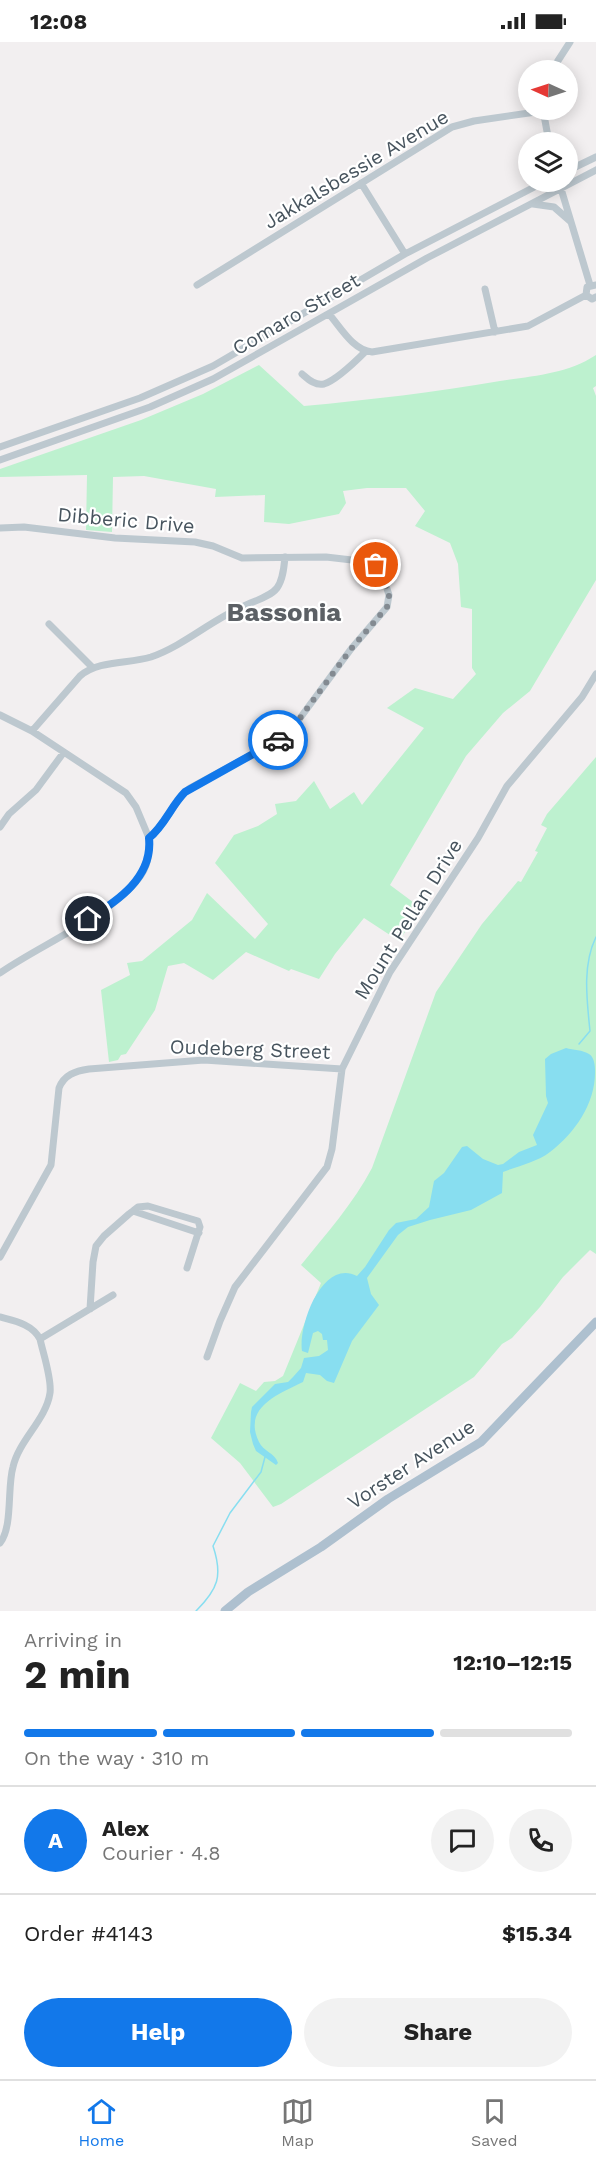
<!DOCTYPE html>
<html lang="en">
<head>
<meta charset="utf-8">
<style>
	:root { --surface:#fff; --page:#f2f2f2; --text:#222; --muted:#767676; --line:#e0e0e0; --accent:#1278ea }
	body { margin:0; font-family:"Work Sans",sans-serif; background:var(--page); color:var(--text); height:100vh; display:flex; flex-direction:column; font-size:22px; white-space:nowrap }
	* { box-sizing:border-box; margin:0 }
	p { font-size:20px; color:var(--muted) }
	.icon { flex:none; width:33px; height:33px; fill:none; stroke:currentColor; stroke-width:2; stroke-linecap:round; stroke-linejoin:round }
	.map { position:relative; height:1569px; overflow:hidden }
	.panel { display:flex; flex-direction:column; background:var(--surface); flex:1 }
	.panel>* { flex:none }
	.needle { width:39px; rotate:273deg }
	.fabs { position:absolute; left:518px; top:18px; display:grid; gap:12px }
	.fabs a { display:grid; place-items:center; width:60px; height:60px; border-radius:50%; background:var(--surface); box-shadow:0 3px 15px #0003; font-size:30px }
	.pin { position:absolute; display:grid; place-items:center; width:51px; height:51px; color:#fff; margin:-26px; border:3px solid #fff; border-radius:50%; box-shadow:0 2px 6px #0007 }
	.courier { position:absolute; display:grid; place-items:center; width:60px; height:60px; margin:-30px; border:4px solid #1278ea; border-radius:50%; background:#fff; color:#222; box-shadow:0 2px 8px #0007 }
	.head em { font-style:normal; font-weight:700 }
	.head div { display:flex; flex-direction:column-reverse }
	.head { display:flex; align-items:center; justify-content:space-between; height:102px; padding:0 24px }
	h1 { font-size:39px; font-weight:700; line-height:45px }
	.bar { display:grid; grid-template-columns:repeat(4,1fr); gap:9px 6px; align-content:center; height:72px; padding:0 24px }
	.bar i { height:8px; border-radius:4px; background:var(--line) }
	.bar .current { background:var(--accent) }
	.bar p { grid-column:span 4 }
	.line { display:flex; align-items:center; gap:15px; padding:0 24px; border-top:2px solid var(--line) }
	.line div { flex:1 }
	.round { display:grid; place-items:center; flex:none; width:63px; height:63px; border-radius:32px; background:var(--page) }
	.primary-button { display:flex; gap:12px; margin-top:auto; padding:12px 24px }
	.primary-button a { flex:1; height:69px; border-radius:36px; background:var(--accent); color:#fff; font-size:24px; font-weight:700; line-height:69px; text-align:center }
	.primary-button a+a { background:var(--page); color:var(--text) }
	.status { display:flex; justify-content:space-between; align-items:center; height:42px; padding:0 30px; background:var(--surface); direction:ltr }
	.status svg { height:16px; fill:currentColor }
	.tab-bar { display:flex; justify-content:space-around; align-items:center; height:84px; border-top:2px solid var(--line); background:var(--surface); font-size:16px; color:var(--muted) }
	.tab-bar a { display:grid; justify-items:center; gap:3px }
	.tab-bar .current { color:var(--accent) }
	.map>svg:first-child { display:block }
</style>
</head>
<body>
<div class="status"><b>12:08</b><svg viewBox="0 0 49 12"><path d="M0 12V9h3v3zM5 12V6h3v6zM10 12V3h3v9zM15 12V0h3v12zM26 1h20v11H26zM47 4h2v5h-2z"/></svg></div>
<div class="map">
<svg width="596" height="1569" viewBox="0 0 596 1569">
	<rect width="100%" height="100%" fill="#f2eff0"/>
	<!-- green -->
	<path fill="#bdf1cf" d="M 596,313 L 596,344 L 593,346 L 596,354 L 596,538 L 530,649 L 503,671 L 466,714 L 390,843 L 421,866 L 399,899 L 364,876 L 335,912 L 319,937 L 291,927 L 289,929 L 246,910 L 213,938 L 184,921 L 168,924 L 155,968 L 126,1012 L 121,1013 L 118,1018 L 109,1020 L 101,948 L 130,933 L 127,921 L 142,919 L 192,878 L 207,851 L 255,897 L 268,882 L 215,821 L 234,793 L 258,784 L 277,772 L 275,762 L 296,759 L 314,739 L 330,767 L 354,750 L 362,763 L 424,686 L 387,666 L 415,646 L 453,657 L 476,632 L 472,626 L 472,567 L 461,565 L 458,522 L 450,501 L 415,484 L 425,469 L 406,446 L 367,446 L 343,449 L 346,461 L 339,472 L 289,482 L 264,480 L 265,453 L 215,455 L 216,447 L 144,434 L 113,435 L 112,490 L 86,488 L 87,433 L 0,435 L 0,427 L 141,378 L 203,352 L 259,323 L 304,364 C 370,358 435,350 500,339 C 533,334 567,332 596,313 Z
		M 596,715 L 596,1212 L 590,1208 L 563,1235 L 540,1265 L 512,1296 L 502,1302 L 474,1335 L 281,1462 L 273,1465 L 240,1421 L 211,1396 L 240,1341 L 256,1349 L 264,1340 L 275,1339 L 283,1334 L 321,1241 L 301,1223 C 326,1192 353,1162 372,1126 L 436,950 L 482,882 L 518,839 L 521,840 L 538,810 L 535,809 L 547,786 L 541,783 L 547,772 Z"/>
	<!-- water -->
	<path fill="#88def0" d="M 566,1006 C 573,1008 583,1008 589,1012 C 594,1015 595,1023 595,1028 C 596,1061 575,1091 550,1110 C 537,1120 518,1124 503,1130 L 502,1151 L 471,1168 L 430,1178 L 408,1185 L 398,1193 L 367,1236 L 371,1252 L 379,1263 L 352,1299 L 334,1341 L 327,1339 L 320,1333 L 306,1331 L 303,1340 C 279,1352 242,1365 259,1400 C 263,1409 275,1411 278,1421 L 276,1423 L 256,1409 L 253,1402 L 250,1390 L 251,1370 L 252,1365 L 275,1342 L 288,1340 L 293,1335 L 301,1326 L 304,1316 L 319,1314 L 328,1308 L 327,1298 L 323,1298 L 322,1292 L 318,1289 L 313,1291 L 308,1311 L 302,1309 C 298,1284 322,1216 357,1234 L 365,1225 L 389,1188 L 396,1181 L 416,1177 L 429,1165 L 434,1139 L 444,1131 L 462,1105 L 467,1104 L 483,1117 L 498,1123 L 503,1122 L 519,1110 L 537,1103 L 533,1093 L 548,1061 L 546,1054 L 545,1017 L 551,1012 Z"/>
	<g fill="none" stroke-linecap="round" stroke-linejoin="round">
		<!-- stream -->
		<path stroke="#88def0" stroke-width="1.5" d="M 579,1002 L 590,989 C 587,959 582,923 596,895
			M 196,1569 C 218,1547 223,1534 213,1504 L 230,1471 L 261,1430 L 265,1415"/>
		<!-- minor -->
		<path stroke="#bdc8cf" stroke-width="7" d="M 552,28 L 570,0
			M 543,68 L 549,100
			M 567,129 L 596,115
			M 559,140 L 590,243
			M 361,141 L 405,212
			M 533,162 L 554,165 L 570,179
			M 197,243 L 452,85 L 474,79 L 543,69
			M 485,247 L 495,290
			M 586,253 L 587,245 L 596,243
			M 586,253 L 592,257 L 596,255
			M 329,272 C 341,286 353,308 372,310 L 528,284 L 586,253
			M 302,332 C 308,337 315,344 324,342 C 337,338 356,319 366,309
			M 0,405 L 140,356 L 213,324 L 405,212 L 544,140
			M 0,418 L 150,365 L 213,337 L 427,216 L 596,128
			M 0,486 L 24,485 L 115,496 L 195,500 L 213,504 L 242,516 L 326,515 L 369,520 L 381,528 L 389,553 L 387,565 L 351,607 L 292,687 L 279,698 L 190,746 C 172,760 167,782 149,796 C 150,807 149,818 144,828 C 122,869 39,903 0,931
			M 49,582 L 93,626
			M 0,673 L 32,689 L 126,751 L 136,765 L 149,796
			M 32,689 L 80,634 C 99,618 128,622 151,615 C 185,603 211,578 244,564 C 254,559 270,555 277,546 C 283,538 284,525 285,515
			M 0,785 L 9,772 L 36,748 L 64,710
			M 133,1169 L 199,1191
			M 0,1215 L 51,1123 L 59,1046 C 64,1033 75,1029 89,1027 L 204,1018 L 342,1027
			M 90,1267 L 93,1220 L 96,1204 L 104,1194 L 129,1172 L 138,1165 L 148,1164 L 198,1179 L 200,1185 L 187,1226
			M 0,1275 C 15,1279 32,1282 40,1297 C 43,1311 52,1337 50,1351 C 46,1378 19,1398 13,1425 C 7,1445 13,1485 0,1501
			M 40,1297 L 113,1253
			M 207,1315 L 220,1279 L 235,1245 L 327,1125 L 332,1107 L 342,1027 L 390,930 L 478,796 L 507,744 L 582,655 L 596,632"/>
		<!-- major -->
		<path stroke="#aec0cf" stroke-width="9" d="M 225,1569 L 248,1550 L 321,1505 L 388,1457 L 481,1400 L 596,1280"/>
	</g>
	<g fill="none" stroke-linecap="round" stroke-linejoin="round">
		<!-- done -->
		<path stroke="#838a91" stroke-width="6" stroke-dasharray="0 10.8" d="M 278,698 L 292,687 L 351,607 L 387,565 L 389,554 L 383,533 L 376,523"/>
		<!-- route -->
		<path stroke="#1278ea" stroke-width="8" d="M 88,877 C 118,859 153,835 149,796 C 165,783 171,764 185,750 L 278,698"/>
	</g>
	<g text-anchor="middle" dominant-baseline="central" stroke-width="4.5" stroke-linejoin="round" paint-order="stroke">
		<!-- street labels -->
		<g font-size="20" fill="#47545e" stroke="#fff">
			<text transform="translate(356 127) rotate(-31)">Jakkalsbessie Avenue</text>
			<text transform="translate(296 272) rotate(-30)">Comaro Street</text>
			<text transform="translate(126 478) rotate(5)">Dibberic Drive</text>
			<text transform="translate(408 877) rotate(-58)">Mount Pellan Drive</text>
			<text transform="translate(250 1007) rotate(2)">Oudeberg Street</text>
			<text transform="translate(411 1422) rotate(-33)">Vorster Avenue</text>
		</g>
		<!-- district labels -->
		<g font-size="26" font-weight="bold" fill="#5c6065" stroke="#fff">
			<text x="284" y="570">Bassonia</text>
		</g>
	</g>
</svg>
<div class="fabs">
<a><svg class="needle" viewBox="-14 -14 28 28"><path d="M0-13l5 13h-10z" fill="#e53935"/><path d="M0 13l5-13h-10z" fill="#767676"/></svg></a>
<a><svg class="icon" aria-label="layers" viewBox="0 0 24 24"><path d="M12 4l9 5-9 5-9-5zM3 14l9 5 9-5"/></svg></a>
</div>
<div class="pin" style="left:376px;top:523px;background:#ea580c"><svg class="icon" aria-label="bag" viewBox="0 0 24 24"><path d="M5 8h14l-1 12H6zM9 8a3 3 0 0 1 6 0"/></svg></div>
<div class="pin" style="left:88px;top:877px;background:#1f2937"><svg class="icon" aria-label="home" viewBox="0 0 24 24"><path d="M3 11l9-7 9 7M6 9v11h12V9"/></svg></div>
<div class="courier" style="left:278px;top:698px"><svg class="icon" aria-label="car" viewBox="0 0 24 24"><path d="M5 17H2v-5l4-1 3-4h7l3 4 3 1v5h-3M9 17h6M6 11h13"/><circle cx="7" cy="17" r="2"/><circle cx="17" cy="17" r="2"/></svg></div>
</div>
<section class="panel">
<div class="head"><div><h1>2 min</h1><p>Arriving in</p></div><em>12:10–12:15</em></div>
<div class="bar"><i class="current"></i><i class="current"></i><i class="current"></i><i></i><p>On the way · 310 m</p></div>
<div class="line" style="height:108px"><b class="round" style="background:var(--accent);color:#fff">A</b><div><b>Alex</b><p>Courier · 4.8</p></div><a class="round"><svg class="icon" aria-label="chat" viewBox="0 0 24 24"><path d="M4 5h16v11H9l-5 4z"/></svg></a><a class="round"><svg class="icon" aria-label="phone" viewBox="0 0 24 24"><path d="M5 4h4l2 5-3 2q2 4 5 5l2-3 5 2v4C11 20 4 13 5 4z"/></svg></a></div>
<div class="line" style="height:78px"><div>Order #4143</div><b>$15.34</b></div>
<div class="primary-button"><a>Help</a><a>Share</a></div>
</section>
<nav class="tab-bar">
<a class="current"><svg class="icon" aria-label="home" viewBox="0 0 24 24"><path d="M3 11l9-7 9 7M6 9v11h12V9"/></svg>Home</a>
<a><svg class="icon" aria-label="map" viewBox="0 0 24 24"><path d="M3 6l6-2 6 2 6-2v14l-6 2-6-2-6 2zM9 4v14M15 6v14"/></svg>Map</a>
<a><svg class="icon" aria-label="saved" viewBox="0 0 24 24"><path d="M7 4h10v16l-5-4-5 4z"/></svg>Saved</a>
</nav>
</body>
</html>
